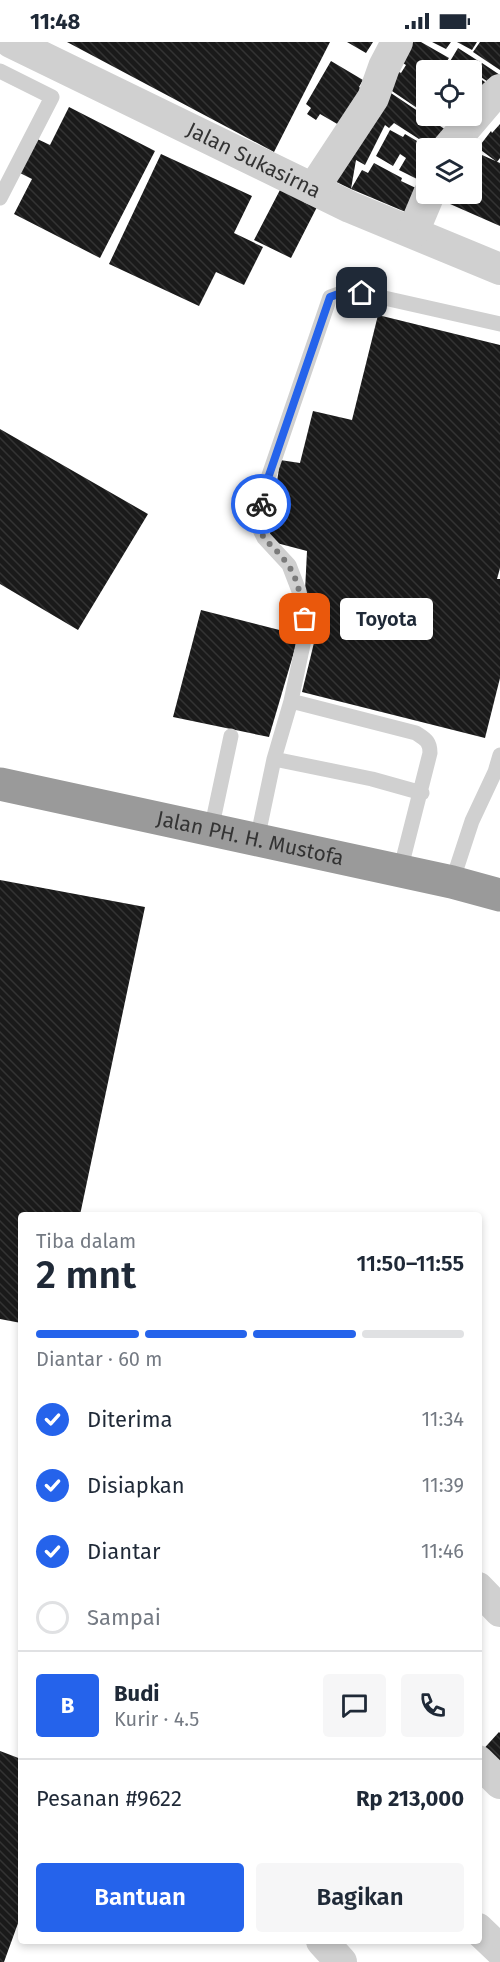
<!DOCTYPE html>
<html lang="id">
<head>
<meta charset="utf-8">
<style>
	:root { --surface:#fff; --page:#f6f6f7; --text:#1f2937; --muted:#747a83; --line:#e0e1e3; --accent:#2563eb }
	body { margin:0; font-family:"Fira Sans",sans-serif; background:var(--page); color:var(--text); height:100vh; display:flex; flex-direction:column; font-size:22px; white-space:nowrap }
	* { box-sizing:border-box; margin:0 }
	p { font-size:20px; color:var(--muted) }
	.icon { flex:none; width:33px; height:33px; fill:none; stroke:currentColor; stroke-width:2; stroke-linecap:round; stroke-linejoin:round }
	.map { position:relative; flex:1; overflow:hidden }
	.drawer { position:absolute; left:18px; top:1170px; width:464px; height:732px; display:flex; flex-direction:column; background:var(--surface); border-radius:6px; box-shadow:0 3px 9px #0003 }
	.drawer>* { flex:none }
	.fabs { position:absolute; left:416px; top:18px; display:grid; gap:12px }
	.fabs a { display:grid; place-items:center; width:66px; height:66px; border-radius:6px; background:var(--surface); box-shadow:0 3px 9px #0003; font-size:30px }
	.pin { position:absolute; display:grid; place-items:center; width:51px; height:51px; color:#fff; margin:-26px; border-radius:12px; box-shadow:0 3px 9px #0006 }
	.courier { position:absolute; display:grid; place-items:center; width:60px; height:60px; margin:-30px; border:4px solid #2563eb; border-radius:50%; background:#fff; color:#222; box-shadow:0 2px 8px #0007 }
	.bubble { position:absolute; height:42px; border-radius:6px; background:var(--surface); box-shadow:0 3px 9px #0003; font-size:20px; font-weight:600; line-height:42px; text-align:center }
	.overview em { font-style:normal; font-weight:600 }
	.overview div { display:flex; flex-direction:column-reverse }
	.overview { display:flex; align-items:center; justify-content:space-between; height:102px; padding:0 18px }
	h1 { font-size:39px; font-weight:600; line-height:45px }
	.bar { display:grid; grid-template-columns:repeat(4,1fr); gap:9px 6px; align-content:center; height:72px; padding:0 18px }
	.bar i { height:8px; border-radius:4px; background:var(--line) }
	.bar .on { background:var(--accent) }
	.bar p { grid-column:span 4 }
	.line { display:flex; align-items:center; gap:15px; padding:0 18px; border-top:2px solid var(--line) }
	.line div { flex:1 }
	.round { display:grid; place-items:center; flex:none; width:63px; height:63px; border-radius:6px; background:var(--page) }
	ol { padding:0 18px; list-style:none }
	li { display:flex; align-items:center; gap:18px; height:66px }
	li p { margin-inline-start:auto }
	li .icon { padding:6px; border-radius:50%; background:var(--accent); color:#fff; stroke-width:4 }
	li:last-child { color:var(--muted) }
	li i { width:33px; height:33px; border:3px solid var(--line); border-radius:50% }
	.action { display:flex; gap:12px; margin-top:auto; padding:12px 18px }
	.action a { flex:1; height:69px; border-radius:6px; background:var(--accent); color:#fff; font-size:24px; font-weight:600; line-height:69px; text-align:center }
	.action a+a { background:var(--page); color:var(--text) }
	.status { display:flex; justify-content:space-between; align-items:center; height:42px; padding:0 30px; background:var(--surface); direction:ltr }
	.status svg { height:16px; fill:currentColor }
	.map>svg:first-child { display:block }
</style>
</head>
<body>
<div class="status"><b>11:48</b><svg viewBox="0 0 49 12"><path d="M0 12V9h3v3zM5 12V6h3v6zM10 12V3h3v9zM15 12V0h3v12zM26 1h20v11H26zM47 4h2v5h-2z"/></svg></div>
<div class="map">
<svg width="500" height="1920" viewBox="0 0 500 1920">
	<defs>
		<pattern id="building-back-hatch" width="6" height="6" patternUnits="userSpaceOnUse" patternTransform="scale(1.5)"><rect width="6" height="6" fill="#1a1a1a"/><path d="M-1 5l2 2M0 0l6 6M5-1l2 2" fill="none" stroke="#333"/></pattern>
	</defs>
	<rect width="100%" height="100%" fill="#fff"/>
	<!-- building -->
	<path fill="url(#building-back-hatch)" d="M 67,0 L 330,0 L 274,110 Z
		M 347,0 L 373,0 L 366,11 Z
		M 409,0 L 421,0 L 449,16 L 441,28 L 426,28 L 426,72 L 386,45 L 396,28 L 401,31 L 406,23 L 398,18 Z
		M 432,0 L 451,0 L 446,7 Z
		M 457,0 L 477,0 L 472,8 Z
		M 480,0 L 500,0 L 500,28 L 473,10 Z
		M 458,6 L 480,20 L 471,34 L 471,28 L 461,28 L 449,21 Z
		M 331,19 L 363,38 L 359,45 L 369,51 L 346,87 L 320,72 L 316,78 L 307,72 L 311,66 L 306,62 Z
		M 482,21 L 500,33 L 497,46 L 475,31 Z
		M 473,32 L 494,46 L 488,55 L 471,43 L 471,35 Z
		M 385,47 L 446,88 L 433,106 L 394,81 L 389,86 L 385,83 L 365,123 L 356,118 L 351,147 L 324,134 Z
		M 69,65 L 155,109 L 100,216 L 14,172 L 32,137 L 16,129 L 33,95 L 50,103 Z
		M 428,74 L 453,74 L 444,84 Z
		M 500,82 L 500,116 L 497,120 L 478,106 L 491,89 L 492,91 Z
		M 390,88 L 403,95 L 405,92 L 429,106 L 426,106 L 426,129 L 421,139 L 399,128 L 406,116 L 400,112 L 393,124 L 376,114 Z
		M 473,109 L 500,121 L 500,184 L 450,162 L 455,152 L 471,152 L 471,115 Z
		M 161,112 L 252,154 L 234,191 L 263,205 L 244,243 L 216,230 L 199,264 L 109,222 Z
		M 374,121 L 402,136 L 401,139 L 418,147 L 408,171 L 351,147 L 362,128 L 368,131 Z
		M 281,146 L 317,165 L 291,216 L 254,198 Z
		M 378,273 L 500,303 L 500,526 L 497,537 L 500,537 L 500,636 L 485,696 L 302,650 L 321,572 L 304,569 L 307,509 L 269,499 L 280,418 L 300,421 L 313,369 L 352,378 Z
		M 0,387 L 148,472 L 78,588 L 0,542 Z
		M 201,568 L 299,593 L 269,695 L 173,675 Z
		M 0,838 L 145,865 L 80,1173 L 21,1173 L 21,1281 L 0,1277 Z
		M 499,1690 L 500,1691 L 500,1732 L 479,1712 Z
		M 0,1709 L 21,1717 L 21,1873 L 4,1920 L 0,1920 Z"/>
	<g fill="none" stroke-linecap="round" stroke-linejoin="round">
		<!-- lane -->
		<path stroke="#d0d0d0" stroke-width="15" d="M 0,29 L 52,55 L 0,156
			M 291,659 L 416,691 C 425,697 430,699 430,711 L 400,829
			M 422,751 L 372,737 L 274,717 L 291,659 L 304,598 L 305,577 L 299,549 L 289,523 L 264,496 L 258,484 L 258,477 L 266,442 L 330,255 L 344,250 L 362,251 L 500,282
			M 211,788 L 231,694
			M 257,798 L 274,717
			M 452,840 L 472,779 L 495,730 L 500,713"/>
		<!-- street -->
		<g stroke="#d0d0d0" stroke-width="32">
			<path id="s1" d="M 11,0 L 350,165 L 500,227"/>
			<path d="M 448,106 L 489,58 L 500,48"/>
			<path d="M 313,147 L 373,56 L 384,25 L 397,0"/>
			<path d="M 413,190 L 429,152"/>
			<path d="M 478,1546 L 500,1569"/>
			<path d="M 478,1719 L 500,1741"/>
			<path d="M 478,1887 L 500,1908"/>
			<path d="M 322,1899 L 341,1920"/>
		</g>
		<!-- highway -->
		<path stroke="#9a9a9a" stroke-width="33" id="s2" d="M 0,742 L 452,840 L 500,853"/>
	</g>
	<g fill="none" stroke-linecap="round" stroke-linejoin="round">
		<!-- done -->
		<path stroke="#7a7a7a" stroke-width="6" stroke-dasharray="0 10.8" d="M 261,462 C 253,500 271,497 288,523 C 299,538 301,559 305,577"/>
		<!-- route -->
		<path stroke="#2563eb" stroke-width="8" d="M 261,462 L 266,442 L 330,255 L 344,250 L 362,251"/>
	</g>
	<g text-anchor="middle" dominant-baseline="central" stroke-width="6" stroke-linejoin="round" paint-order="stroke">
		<!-- street labels -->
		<g font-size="21" fill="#333" stroke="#fff">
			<text stroke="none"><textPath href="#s1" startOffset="270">Jalan Sukasirna</textPath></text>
			<text stroke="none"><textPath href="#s2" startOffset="256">Jalan PH. H. Mustofa</textPath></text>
		</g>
	</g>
</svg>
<div class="fabs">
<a><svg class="icon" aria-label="locate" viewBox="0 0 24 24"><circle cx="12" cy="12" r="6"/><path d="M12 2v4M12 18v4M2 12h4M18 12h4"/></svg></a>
<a><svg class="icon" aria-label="layers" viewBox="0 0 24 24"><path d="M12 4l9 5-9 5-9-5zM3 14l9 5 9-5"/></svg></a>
</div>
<div class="pin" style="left:305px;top:577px;background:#ea580c"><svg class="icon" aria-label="bag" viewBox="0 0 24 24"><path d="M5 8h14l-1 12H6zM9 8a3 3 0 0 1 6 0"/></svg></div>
<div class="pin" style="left:362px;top:251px;background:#1f2937"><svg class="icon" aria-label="home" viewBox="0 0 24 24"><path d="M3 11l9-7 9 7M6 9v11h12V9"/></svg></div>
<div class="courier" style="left:261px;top:462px"><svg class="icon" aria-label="bike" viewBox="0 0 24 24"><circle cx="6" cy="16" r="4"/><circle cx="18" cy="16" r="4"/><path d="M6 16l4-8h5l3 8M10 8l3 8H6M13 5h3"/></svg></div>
<div class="bubble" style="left:340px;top:556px;width:93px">Toyota</div>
<section class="drawer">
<div class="overview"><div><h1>2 mnt</h1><p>Tiba dalam</p></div><em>11:50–11:55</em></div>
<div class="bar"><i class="on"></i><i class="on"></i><i class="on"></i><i></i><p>Diantar · 60 m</p></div>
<ol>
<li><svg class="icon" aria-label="check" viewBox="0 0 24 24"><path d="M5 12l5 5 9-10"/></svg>Diterima<p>11:34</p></li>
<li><svg class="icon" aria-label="check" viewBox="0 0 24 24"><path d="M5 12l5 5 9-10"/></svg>Disiapkan<p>11:39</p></li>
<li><svg class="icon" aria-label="check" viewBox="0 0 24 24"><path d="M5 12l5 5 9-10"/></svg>Diantar<p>11:46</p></li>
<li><i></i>Sampai</li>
</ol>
<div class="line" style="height:108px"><b class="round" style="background:var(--accent);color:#fff">B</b><div><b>Budi</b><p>Kurir · 4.5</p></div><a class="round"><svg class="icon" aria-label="chat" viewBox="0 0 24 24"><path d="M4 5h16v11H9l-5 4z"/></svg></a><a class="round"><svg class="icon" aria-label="phone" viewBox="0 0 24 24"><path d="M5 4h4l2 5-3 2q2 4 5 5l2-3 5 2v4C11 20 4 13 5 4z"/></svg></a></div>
<div class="line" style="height:78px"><div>Pesanan #9622</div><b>Rp 213,000</b></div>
<div class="action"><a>Bantuan</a><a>Bagikan</a></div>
</section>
</div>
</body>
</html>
